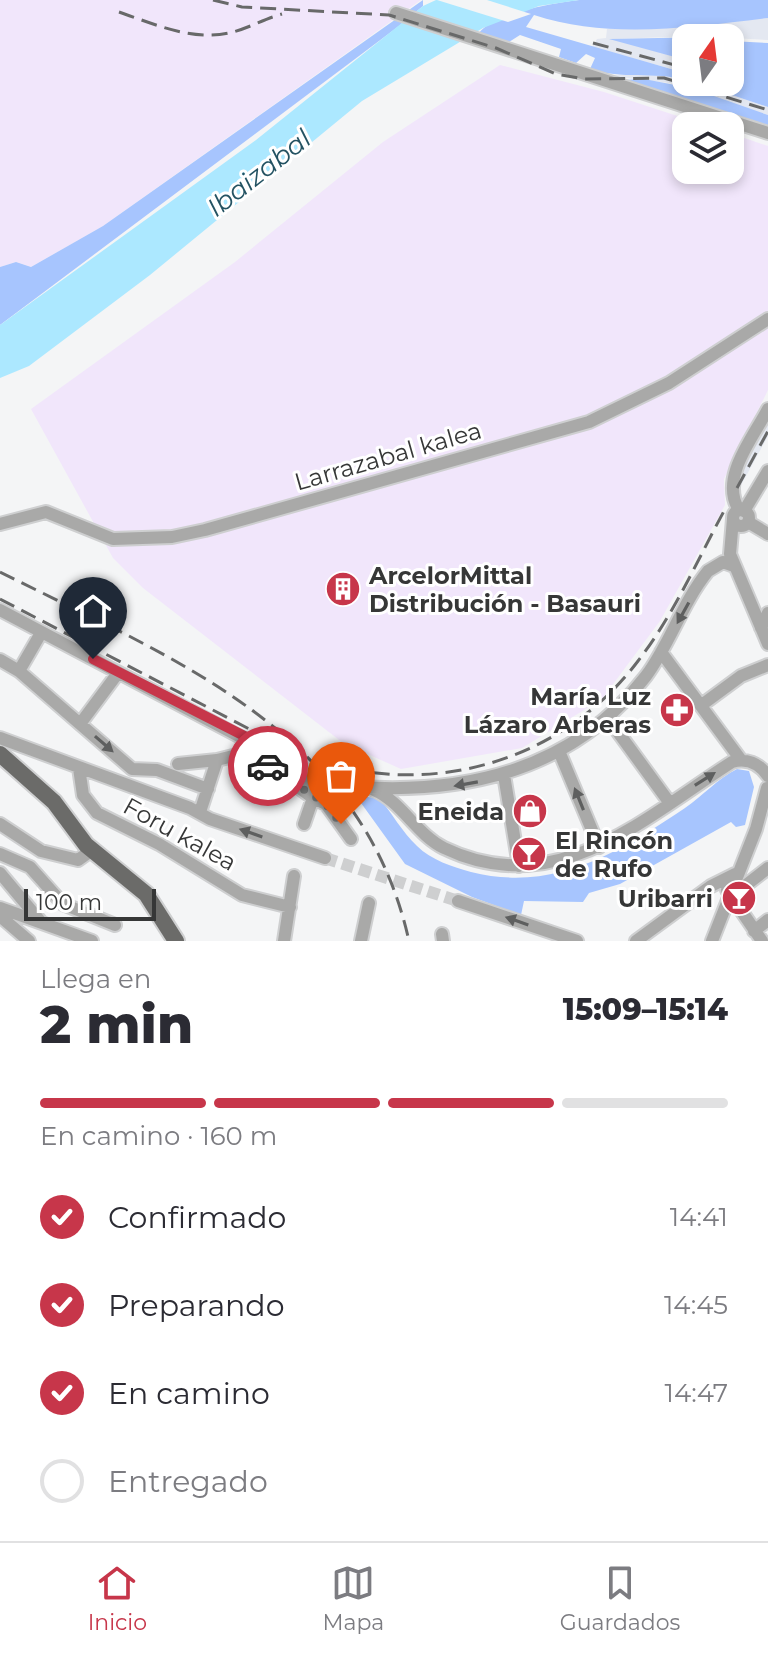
<!DOCTYPE html>
<html lang="es">
<head>
<meta charset="utf-8">
<style>
	:root { --surface:#fff; --page:#f7f7f7; --text:#2b2b33; --muted:#7c7c81; --line:#e1e1e2; --accent:#c7364a }
	body { margin:0; font-family:Montserrat,sans-serif; background:var(--page); color:var(--text); height:100vh; display:flex; flex-direction:column; font-size:30px; white-space:nowrap }
	* { box-sizing:border-box; margin:0 }
	p { font-size:26px; color:var(--muted) }
	.icon { flex:none; width:44px; height:44px; fill:none; stroke:currentColor; stroke-width:2; stroke-linecap:round; stroke-linejoin:round }
	.map { position:relative; height:941px; overflow:hidden }
	.drawer { display:flex; flex-direction:column; background:var(--surface); flex:1 }
	.drawer>* { flex:none }
	.needle { width:52px; rotate:14deg }
	.tools { position:absolute; left:672px; top:24px; display:grid; gap:16px }
	.tools a { display:grid; place-items:center; width:72px; height:72px; border-radius:16px; background:var(--surface); box-shadow:0 4px 12px #0003; font-size:40px }
	.scale { position:absolute; left:24px; bottom:20px; width:132px; box-sizing:border-box; padding-left:8px; border:4px solid #363737; border-top:0; font-size:22px; line-height:28px; white-space:nowrap; color:#363737; -webkit-text-stroke:6px #fff; paint-order:stroke }
	.pin { position:absolute; display:grid; place-items:center; width:68px; height:68px; color:#fff; margin:-82px -34px; border-radius:50% 50% 50% 0; rotate:-45deg; box-shadow:0 0 8px #0007 }
	.pin .icon { rotate:45deg }
	.courier { position:absolute; display:grid; place-items:center; width:80px; height:80px; margin:-40px; border:6px solid #c7364a; border-radius:50%; background:#fff; color:#222; box-shadow:0 2px 10px #0007 }
	.head em { font-style:normal; font-weight:800 }
	.head div { display:flex; flex-direction:column-reverse }
	.head { display:flex; align-items:center; justify-content:space-between; height:136px; padding:0 40px }
	h1 { font-size:52px; font-weight:800; line-height:60px }
	.bar { display:grid; grid-template-columns:repeat(4,1fr); gap:12px 8px; align-content:center; height:96px; padding:0 40px }
	.bar i { height:10px; border-radius:6px; background:var(--line) }
	.bar .current { background:var(--accent) }
	.bar p { grid-column:span 4 }
	ol { padding:0 40px; list-style:none }
	li { display:flex; align-items:center; gap:24px; height:88px }
	li p { margin-inline-start:auto }
	li .icon { padding:8px; border-radius:50%; background:var(--accent); color:#fff; stroke-width:4 }
	li:last-child { color:var(--muted) }
	li i { width:44px; height:44px; border:4px solid var(--line); border-radius:50% }
	.tab-bar { display:flex; justify-content:space-around; align-items:center; height:112px; border-top:2px solid var(--line); background:var(--surface); font-size:22px; color:var(--muted) }
	.tab-bar a { display:grid; justify-items:center; gap:4px }
	.tab-bar .current { color:var(--accent) }
	.map>svg:first-child { display:block }
</style>
</head>
<body>
<div class="map">
<svg width="768" height="941" viewBox="0 0 768 941">
	<rect width="100%" height="100%" fill="#f4f5f6"/>
	<!-- industrial -->
	<path fill="#f1e6fb" d="M 0,0 L 421,0 L 103,226 L 31,267 L 16,262 L 0,267 Z
		M 500,65 L 604,92 L 708,126 L 686,126 L 686,170 L 730,170 L 730,133 L 768,146 L 768,390 L 724,479 L 725,505 L 660,621 L 602,699 L 522,748 L 401,769 L 343,743 L 143,588 L 113,558 L 31,409 L 235,262 L 383,142 Z"/>
	<!-- built -->
	<path fill="#e4e8f1" d="M 768,18 L 768,40 L 697,36 L 613,39 L 686,60 L 686,73 L 592,47 L 597,39 L 606,38 L 607,29 L 671,27 Z
		M 634,73 L 657,73 L 693,82 L 768,107 L 768,115 L 670,83 L 608,76 Z
		M 768,422 L 768,436 L 739,489 L 735,487 L 740,473 Z"/>
	<!-- green -->
	<path fill="#a7c5fe" d="M 423,0 L 423,6 L 399,26 L 0,325 L 0,267 L 16,262 L 31,267 L 103,226 Z
		M 579,0 L 768,0 L 768,18 C 692,27 609,40 534,15 L 526,27 L 678,71 L 677,75 L 686,80 C 653,71 622,80 590,69 L 595,58 L 586,54 L 576,63 L 559,57 L 561,49 L 520,35 L 509,42 L 479,33 C 494,13 554,3 579,0 Z
		M 707,37 L 686,38 L 686,52 L 682,59 L 609,39 Z
		M 730,41 L 768,43 L 768,107 L 693,82 L 719,89 L 721,82 L 730,82 Z
		M 644,79 L 691,88 L 768,115 L 768,126 L 621,80 Z
		M 737,769 L 749,771 L 754,787 L 745,825 L 736,827 L 731,822 L 620,884 L 589,893 L 583,902 L 524,901 L 521,915 L 472,897 L 405,864 L 356,796 L 379,798 C 392,813 402,832 417,846 C 431,860 453,867 471,872 C 555,893 619,852 685,808 C 704,795 717,779 737,769 Z"/>
	<!-- water -->
	<path fill="#ace8ff" d="M 436,0 L 579,0 L 539,6 L 483,28 L 362,101 L 150,275 L 29,366 L 0,378 L 0,325 L 256,140 L 423,6 Z"/>
	<!-- pier -->
	<path fill="#f4f5f6" d="M 437,0 L 487,0 L 531,14 L 508,22 Z"/>
	<g fill="none" stroke-linecap="round" stroke-linejoin="round">
		<!-- minor-tunnel -->
		<path stroke="#cecfd0" stroke-width="12" stroke-dasharray="12 6" stroke-linecap="butt" d="M 319,784 L 345,786
			M 325,858 L 458,901"/>
		<!-- minor casing -->
		<g stroke="#cecfd0" stroke-width="16">
			<path id="minor" d="M 396,13 L 768,133
				M 739,510 C 719,478 753,438 768,409
				M733 518a8 8 0 1 1 16 0a8 8 0 1 1-16 0Z
				M 744,511 L 768,471
				M 733,519 L 730,554 L 768,644
				M 748,522 L 768,534
				M 0,524 L 46,512 L 113,539 L 172,537 L 205,530 L 589,422 L 669,383 L 768,319
				M 0,610 L 250,742
				M 761,628 L 768,613
				M 661,652 L 741,760
				M 0,660 L 19,671 L 132,769 L 157,770 L 208,789
				M 19,671 L 41,633
				M 703,704 L 741,676 L 768,665
				M 607,717 L 669,802
				M 80,724 L 118,673
				M 0,738 L 190,808 L 210,819 L 325,858
				M 559,751 L 599,847
				M 262,752 L 297,778 L 319,784
				M 258,758 L 313,798 L 304,824
				M 178,764 L 217,760 L 245,753
				M 79,768 L 83,795 L 97,813 L 159,844 L 242,895 L 290,907
				M 504,775 L 519,866
				M 345,786 C 460,796 571,773 646,676 C 670,644 682,603 708,571 L 723,562 L 734,566
				M 374,790 C 402,802 416,834 444,848 C 555,902 643,819 732,762 C 746,758 759,763 768,776
				M 313,798 L 326,804 L 351,839
				M 200,812 L 217,760
				M 0,824 L 41,851 L 78,860 L 92,850
				M 0,854 L 30,867 L 63,904 L 115,925
				M 0,873 L 41,922
				M 727,890 L 762,941
				M 458,901 L 577,941
				M 733,902 L 741,889 L 768,868
				M 0,908 L 92,941
				M 0,916 L 29,941
				M 754,931 L 768,920
				M 442,934 L 443,941
				M 284,941 L 294,876
				M 361,941 L 369,903
				M 636,941 L 711,886 L 735,874
				M 712,941 L 756,829 L 767,788"/>
		</g>
		<!-- major casing -->
		<g stroke="#cecfd0" stroke-width="20">
			<path id="major" d="M 0,754 L 54,802 L 86,845 L 146,894 L 176,941"/>
		</g>
		<!-- minor -->
		<use href="#minor" stroke="#a9a9a8" stroke-width="12"/>
		<!-- major -->
		<use href="#major" stroke="#6b6b69" stroke-width="16"/>
		<!-- rail -->
		<path stroke="#686969" stroke-width="3" stroke-dasharray="16 8" stroke-linecap="butt" d="M 213,0 L 242,7 L 389,15 L 496,48 L 556,74 L 585,79 L 664,78 L 768,110
			M 119,12 C 154,24 191,41 229,33 C 247,29 264,19 282,14
			M 593,43 L 686,68
			M 737,488 L 768,431
			M 0,572 C 173,659 362,730 409,941
			M 0,599 L 255,732
			M 350,769 C 459,791 571,750 638,661 C 673,616 697,561 724,511"/>
	</g>
	<!-- one-way arrows -->
	<defs><path id="oneway-solid" d="M-6-.8H1V-3.2L6.5 0L1 3.2V.8H-6Z" transform="scale(2)"/></defs>
	<g fill="#5e5f5f">
		<use href="#oneway-solid" transform="translate(683 613) rotate(119)"/>
		<use href="#oneway-solid" transform="translate(104 744) rotate(41)"/>
		<use href="#oneway-solid" transform="translate(705 779) rotate(-32)"/>
		<use href="#oneway-solid" transform="translate(466 784) rotate(170)"/>
		<use href="#oneway-solid" transform="translate(579 799) rotate(-112)"/>
		<use href="#oneway-solid" transform="translate(251 833) rotate(-161)"/>
		<use href="#oneway-solid" transform="translate(517 921) rotate(-161)"/>
	</g>
	<g fill="none" stroke-linecap="round" stroke-linejoin="round">
		<!-- done -->
		<path stroke="#787a7a" stroke-width="8" stroke-dasharray="0 14.4" d="M 268,766 L 326,804 L 341,824"/>
		<!-- route -->
		<path stroke="#c7364a" stroke-width="10" d="M 93,659 L 258,743 L 262,750 L 258,758 L 268,766"/>
	</g>
	<!-- icons -->
	<defs>
		<g id="building-disc" transform="scale(1.8)"><circle r="9.5" fill="#c7364a" stroke="#fff"/><path d="M-4-6H4V6H1V3H-1V6H-4ZM-2.5-4.3h1.7v1.8h-1.7ZM.8-4.3h1.7v1.8H.8ZM-2.5-1h1.7V.8h-1.7ZM.8-1h1.7V.8H.8Z" fill="#fff"/></g>
		<g id="pharmacy-disc" transform="scale(1.8)"><circle r="9.5" fill="#c7364a" stroke="#fff"/><path d="M-2-6h4v4h4v4h-4v4h-4v-4h-4v-4h4Z" fill="#fff"/></g>
		<g id="shop-disc" transform="scale(1.8)"><circle r="9.5" fill="#c7364a" stroke="#fff"/><path d="M-5-2.5h2.3a2.7 3.5 0 0 1 5.4 0H5L5.5 6h-11ZM-1.5-2.5h3a1.5 2.3 0 0 0-3 0Z" fill="#fff"/></g>
		<g id="bar-disc" transform="scale(1.8)"><circle r="9.5" fill="#c7364a" stroke="#fff"/><path d="M-6-5H6L.8 .8V4.5H3.5V6h-7V4.5H-.8V.8Z" fill="#fff"/></g>
	</defs>
	<g fill-rule="evenodd">
		<use href="#building-disc" x="343" y="589"/>
		<use href="#pharmacy-disc" x="677" y="710"/>
		<use href="#shop-disc" x="530" y="811"/>
		<use href="#bar-disc" x="529" y="854"/>
		<use href="#bar-disc" x="739" y="898"/>
	</g>
	<g text-anchor="middle" dominant-baseline="central" stroke-width="6" stroke-linejoin="round" paint-order="stroke">
		<!-- street labels -->
		<g font-size="24" fill="#363737" stroke="#fff">
			<text transform="translate(388 456) rotate(-16)">Larrazabal kalea</text>
			<text transform="translate(180 834) rotate(29)">Foru kalea</text>
		</g>
		<!-- poi labels -->
		<g font-size="24" font-weight="bold" fill="#363737" stroke="#fff" text-anchor="end">
			<text x="369" y="575" text-anchor="start">ArcelorMittal<tspan x="369" dy="28">Distribución - Basauri</tspan></text>
			<text x="651" y="696">María Luz<tspan x="651" dy="28">Lázaro Arberas</tspan></text>
			<text x="504" y="811">Eneida</text>
			<text x="555" y="840" text-anchor="start">El Rincón<tspan x="555" dy="28">de Rufo</tspan></text>
			<text x="713" y="898">Uribarri</text>
		</g>
		<!-- water labels -->
		<g font-size="26" font-style="italic" fill="#245363" stroke="#fff">
			<text transform="translate(259 173) rotate(-38)">Ibaizabal</text>
		</g>
	</g>
</svg>
<div class="tools">
<a><svg class="needle" viewBox="-14 -14 28 28"><path d="M0-13l5 13h-10z" fill="#e53935"/><path d="M0 13l5-13h-10z" fill="#7c7c81"/></svg></a>
<a><svg class="icon" aria-label="layers" viewBox="0 0 24 24"><path d="M12 4l9 5-9 5-9-5zM3 14l9 5 9-5"/></svg></a>
</div>
<div class="scale">100 m</div>
<div class="pin" style="left:341px;top:824px;background:#ea580c"><svg class="icon" aria-label="bag" viewBox="0 0 24 24"><path d="M5 8h14l-1 12H6zM9 8a3 3 0 0 1 6 0"/></svg></div>
<div class="pin" style="left:93px;top:659px;background:#1f2937"><svg class="icon" aria-label="home" viewBox="0 0 24 24"><path d="M3 11l9-7 9 7M6 9v11h12V9"/></svg></div>
<div class="courier" style="left:268px;top:766px"><svg class="icon" aria-label="car" viewBox="0 0 24 24"><path d="M5 17H2v-5l4-1 3-4h7l3 4 3 1v5h-3M9 17h6M6 11h13"/><circle cx="7" cy="17" r="2"/><circle cx="17" cy="17" r="2"/></svg></div>
</div>
<section class="drawer">
<div class="head"><div><h1>2 min</h1><p>Llega en</p></div><em>15:09–15:14</em></div>
<div class="bar"><i class="current"></i><i class="current"></i><i class="current"></i><i></i><p>En camino · 160 m</p></div>
<ol>
<li><svg class="icon" aria-label="check" viewBox="0 0 24 24"><path d="M5 12l5 5 9-10"/></svg>Confirmado<p>14:41</p></li>
<li><svg class="icon" aria-label="check" viewBox="0 0 24 24"><path d="M5 12l5 5 9-10"/></svg>Preparando<p>14:45</p></li>
<li><svg class="icon" aria-label="check" viewBox="0 0 24 24"><path d="M5 12l5 5 9-10"/></svg>En camino<p>14:47</p></li>
<li><i></i>Entregado</li>
</ol>
</section>
<nav class="tab-bar">
<a class="current"><svg class="icon" aria-label="home" viewBox="0 0 24 24"><path d="M3 11l9-7 9 7M6 9v11h12V9"/></svg>Inicio</a>
<a><svg class="icon" aria-label="map" viewBox="0 0 24 24"><path d="M3 6l6-2 6 2 6-2v14l-6 2-6-2-6 2zM9 4v14M15 6v14"/></svg>Mapa</a>
<a><svg class="icon" aria-label="saved" viewBox="0 0 24 24"><path d="M7 4h10v16l-5-4-5 4z"/></svg>Guardados</a>
</nav>
</body>
</html>
